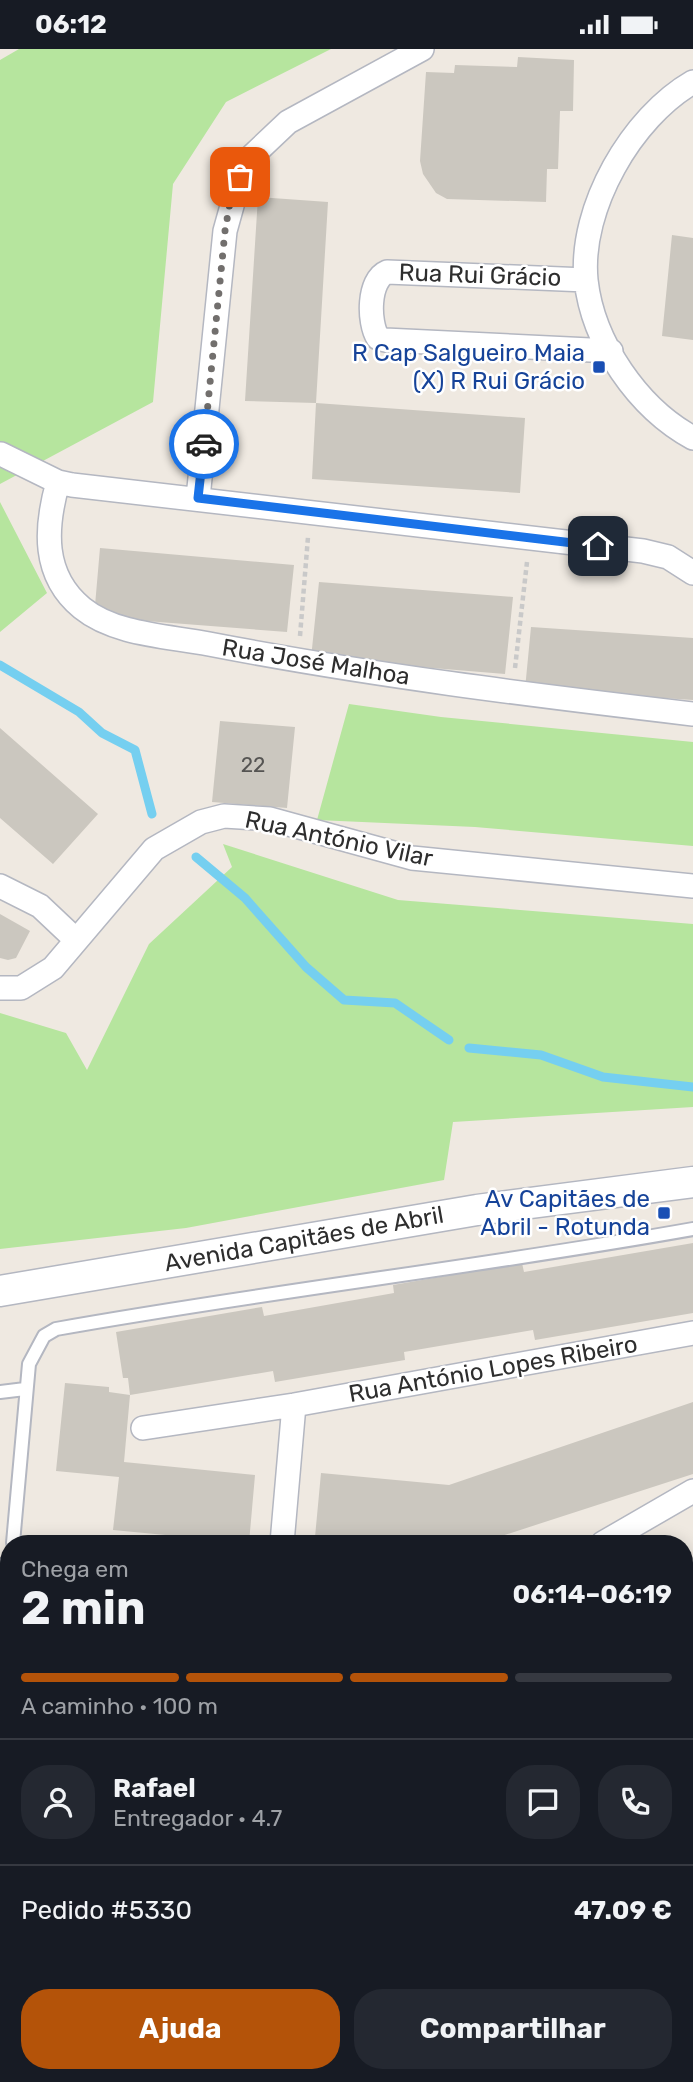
<!DOCTYPE html>
<html lang="pt">
<head>
<meta charset="utf-8">
<style>
	:root { --surface:#171b24; --page:#242831; --text:#f1f3f6; --muted:#9ea1a6; --line:#363941; --accent:#b45309 }
	body { margin:0; font-family:Rubik,sans-serif; background:var(--page); color:var(--text); height:100vh; display:flex; flex-direction:column; font-size:26px; white-space:nowrap }
	* { box-sizing:border-box; margin:0 }
	p { font-size:23px; color:var(--muted) }
	.icon { flex:none; width:38px; height:38px; fill:none; stroke:currentColor; stroke-width:2; stroke-linecap:round; stroke-linejoin:round }
	.map { position:relative; flex:1; overflow:hidden }
	.details { position:absolute; left:0px; top:1486px; width:693px; height:548px; display:flex; flex-direction:column; background:var(--surface); border-radius:28px 28px 0 0; box-shadow:0 4px 18px #0003 }
	.details>* { flex:none }
	.pin { position:absolute; display:grid; place-items:center; width:60px; height:60px; color:#fff; margin:-30px; border-radius:14px; box-shadow:0 4px 10px #0006 }
	.courier { position:absolute; display:grid; place-items:center; width:70px; height:70px; margin:-35px; border:5px solid #1a73e8; border-radius:50%; background:#fff; color:#222; box-shadow:0 2px 9px #0007 }
	.head em { font-style:normal; font-weight:700 }
	.head div { display:flex; flex-direction:column-reverse }
	.head { display:flex; align-items:center; justify-content:space-between; height:119px; padding:0 21px }
	h1 { font-size:46px; font-weight:700; line-height:52px }
	.bar { display:grid; grid-template-columns:repeat(4,1fr); gap:10px 7px; align-content:center; height:84px; padding:0 21px }
	.bar i { height:9px; border-radius:5px; background:var(--line) }
	.bar .selected { background:var(--accent) }
	.bar p { grid-column:span 4 }
	.line { display:flex; align-items:center; gap:18px; padding:0 21px; border-top:2px solid var(--line) }
	.line div { flex:1 }
	.round { display:grid; place-items:center; flex:none; width:74px; height:74px; border-radius:28px; background:var(--page) }
	.cta { display:flex; gap:14px; margin-top:auto; padding:14px 21px }
	.cta a { flex:1; height:80px; border-radius:28px; background:var(--accent); color:#fff; font-size:28px; font-weight:700; line-height:80px; text-align:center }
	.cta a+a { background:var(--page); color:var(--text) }
	.status { display:flex; justify-content:space-between; align-items:center; height:49px; padding:0 35px; background:var(--surface); direction:ltr }
	.status svg { height:19px; fill:currentColor }
	.map>svg:first-child { display:block }
</style>
</head>
<body>
<div class="status"><b>06:12</b><svg viewBox="0 0 49 12"><path d="M0 12V9h3v3zM5 12V6h3v6zM10 12V3h3v9zM15 12V0h3v12zM26 1h20v11H26zM47 4h2v5h-2z"/></svg></div>
<div class="map">
<svg width="693" height="2033" viewBox="0 0 693 2033">
	<rect width="100%" height="100%" fill="#efe9e1"/>
	<!-- green -->
	<path fill="#b6e59e" d="M 19,0 L 331,0 L 226,53 L 173,135 L 153,353 L 0,435 L 0,11 Z
		M 0,453 L 47,544 L 0,583 Z
		M 349,655 L 441,668 L 693,693 L 693,797 L 475,778 L 317,771 Z
		M 223,795 L 398,851 L 693,875 L 693,1058 L 453,1073 L 444,1131 L 186,1179 L 0,1200 L 0,964 L 66,984 L 87,1021 L 149,895 L 232,818 Z"/>
	<g fill="none" stroke-linecap="round" stroke-linejoin="round">
		<!-- stream -->
		<path stroke="#75cff0" stroke-width="9" d="M 0,616 L 79,663 L 102,684 L 135,701 L 152,765
			M 196,808 L 245,849 L 306,918 L 344,951 L 395,954 L 449,991
			M 469,999 L 541,1006 L 603,1028 L 693,1038"/>
	</g>
	<!-- building -->
	<path fill="#cbc7bf" d="M 518,8 L 574,11 L 573,62 L 560,62 L 558,120 L 547,120 L 546,153 L 447,150 L 436,144 L 423,125 L 420,112 L 426,23 L 454,24 L 455,16 L 517,18 Z
		M 258,148 L 328,153 L 316,354 L 525,369 L 520,444 L 312,430 L 316,354 L 245,352 Z
		M 672,186 L 693,189 L 693,291 L 662,287 Z
		M 100,499 L 294,516 L 287,583 L 94,568 Z
		M 319,533 L 513,548 L 505,625 L 311,609 Z
		M 531,578 L 693,589 L 693,651 L 525,640 Z
		M 220,672 L 295,678 L 287,759 L 212,753 Z
		M 0,679 L 98,765 L 53,815 L 0,769 Z
		M 0,865 L 30,882 L 16,909 L 8,911 L 0,909 Z
		M 693,1194 L 693,1264 L 535,1291 L 533,1281 L 404,1303 L 405,1311 L 275,1333 L 273,1322 L 130,1346 L 124,1413 L 255,1426 L 249,1494 L 113,1481 L 119,1428 L 56,1422 L 65,1334 L 109,1338 L 109,1343 L 130,1346 L 128,1329 L 123,1329 L 116,1283 L 262,1258 L 264,1267 L 394,1244 L 393,1236 L 457,1225 L 522,1214 L 524,1223 Z
		M 693,1353 L 693,1425 L 480,1494 L 389,1494 L 315,1488 L 321,1424 L 449,1436 Z
		M 693,1534 L 693,1599 L 684,1578 L 684,1538 Z
		M 0,1537 L 9,1538 L 9,1606 L 0,1606 Z
		M 0,1662 L 9,1663 L 9,1736 L 0,1735 Z
		M 0,1755 L 9,1756 L 9,1827 L 0,1825 Z
		M 684,1833 L 693,1837 L 693,1865 L 684,1881 Z
		M 0,1895 L 9,1895 L 9,1947 L 0,1947 Z
		M 556,2025 L 602,2025 L 597,2033 L 552,2033 Z"/>
	<g fill="none" stroke-linecap="round" stroke-linejoin="round">
		<!-- service casing -->
		<g stroke="#b4b7c1" stroke-width="16">
			<path id="service" d="M 0,1343 L 25,1340
				M 13,1494 L 29,1315 L 44,1287 L 56,1280 C 268,1242 481,1218 693,1180"/>
		</g>
		<!-- minor casing -->
		<g stroke="#b4b7c1" stroke-width="26">
			<path id="minor" d="M 693,33 C 632,68 579,159 586,231 C 593,294 638,359 693,389
				M 586,231 L 387,223 C 368,231 368,273 378,289 L 385,291 L 611,302
				M 1,405 L 58,433 L 72,436 L 643,502 L 668,508 L 693,524
				M 58,433 C 45,479 42,526 82,559 C 115,586 169,587 209,595 C 369,626 531,646 693,665
				M 198,449 L 225,182 L 240,128 L 251,108 L 288,73 L 422,0
				M 0,837 L 40,857 L 75,890
				M 0,939 L 21,939 L 53,919 L 154,800 L 201,773 L 224,767 L 270,770 L 412,809 L 693,837
				M 143,1379 L 294,1356 L 693,1284
				M 282,1494 L 294,1356
				M 603,1494 L 693,1442
				M 0,1521 L 9,1522
				M 0,1635 L 9,1635
				M 684,1975 L 693,1959
				M 0,1982 L 9,1981
				M 432,2025 L 457,2033
				M 289,2033 L 293,2025
				M 652,2033 L 657,2025"/>
		</g>
		<!-- tertiary casing -->
		<g stroke="#b4b7c1" stroke-width="33">
			<path id="tertiary" d="M 0,1242 L 477,1161 L 693,1133"/>
		</g>
		<!-- path -->
		<path stroke="#c9c9c9" stroke-width="4.5" stroke-dasharray="5 3.5" stroke-linecap="butt" d="M 300,587 L 308,488
			M 515,619 L 527,513"/>
		<!-- service -->
		<use href="#service" stroke="#fff" stroke-width="12"/>
		<!-- minor -->
		<use href="#minor" stroke="#fff" stroke-width="23"/>
		<!-- tertiary -->
		<use href="#tertiary" stroke="#fff" stroke-width="30"/>
	</g>
	<g fill="none" stroke-linecap="round" stroke-linejoin="round">
		<!-- done -->
		<path stroke="#726f6d" stroke-width="7" stroke-dasharray="0 12.6" d="M 204,395 L 225,182 L 230,153 L 240,128"/>
		<!-- route -->
		<path stroke="#1a73e8" stroke-width="9" d="M 204,395 L 198,449 L 598,497"/>
	</g>
	<!-- markers -->
	<g fill="#1a4fb4" stroke="#fff" stroke-width="2.5">
		<rect x="592" y="311" width="14" height="14" rx="3.5"/>
		<rect x="657" y="1157" width="14" height="14" rx="3.5"/>
	</g>
	<g text-anchor="middle" dominant-baseline="central" stroke-width="5" stroke-linejoin="round" paint-order="stroke">
		<!-- number labels -->
		<g font-size="21" fill="#555452">
			<text x="253" y="715">22</text>
		</g>
		<!-- street labels -->
		<g font-size="24" fill="#2e2e2e" stroke="#fff">
			<text transform="translate(480 226) rotate(2)">Rua Rui Grácio</text>
			<text transform="translate(316 613) rotate(9)">Rua José Malhoa</text>
			<text transform="translate(339 790) rotate(12)">Rua António Vilar</text>
			<text transform="translate(304 1190) rotate(-10)">Avenida Capitães de Abril</text>
			<text transform="translate(493 1320) rotate(-10)">Rua António Lopes Ribeiro</text>
		</g>
		<!-- transit labels -->
		<g font-size="24" fill="#164399" stroke="#fff" text-anchor="end">
			<text x="585" y="304">R Cap Salgueiro Maia<tspan x="585" dy="28">(X) R Rui Grácio</tspan></text>
			<text x="650" y="1150">Av Capitães de<tspan x="650" dy="28">Abril - Rotunda</tspan></text>
		</g>
	</g>
</svg>
<div class="pin" style="left:240px;top:128px;background:#ea580c"><svg class="icon" aria-label="bag" viewBox="0 0 24 24"><path d="M5 8h14l-1 12H6zM9 8a3 3 0 0 1 6 0"/></svg></div>
<div class="pin" style="left:598px;top:497px;background:#1f2937"><svg class="icon" aria-label="home" viewBox="0 0 24 24"><path d="M3 11l9-7 9 7M6 9v11h12V9"/></svg></div>
<div class="courier" style="left:204px;top:395px"><svg class="icon" aria-label="car" viewBox="0 0 24 24"><path d="M5 17H2v-5l4-1 3-4h7l3 4 3 1v5h-3M9 17h6M6 11h13"/><circle cx="7" cy="17" r="2"/><circle cx="17" cy="17" r="2"/></svg></div>
<section class="details">
<div class="head"><div><h1>2 min</h1><p>Chega em</p></div><em>06:14–06:19</em></div>
<div class="bar"><i class="selected"></i><i class="selected"></i><i class="selected"></i><i></i><p>A caminho · 100 m</p></div>
<div class="line" style="height:126px"><a class="round"><svg class="icon" aria-label="person" viewBox="0 0 24 24"><circle cx="12" cy="8" r="4"/><path d="M4 21q1-7 8-7t8 7"/></svg></a><div><b>Rafael</b><p>Entregador · 4.7</p></div><a class="round"><svg class="icon" aria-label="chat" viewBox="0 0 24 24"><path d="M4 5h16v11H9l-5 4z"/></svg></a><a class="round"><svg class="icon" aria-label="phone" viewBox="0 0 24 24"><path d="M5 4h4l2 5-3 2q2 4 5 5l2-3 5 2v4C11 20 4 13 5 4z"/></svg></a></div>
<div class="line" style="height:91px"><div>Pedido #5330</div><b>47.09 €</b></div>
<div class="cta"><a>Ajuda</a><a>Compartilhar</a></div>
</section>
</div>
</body>
</html>
